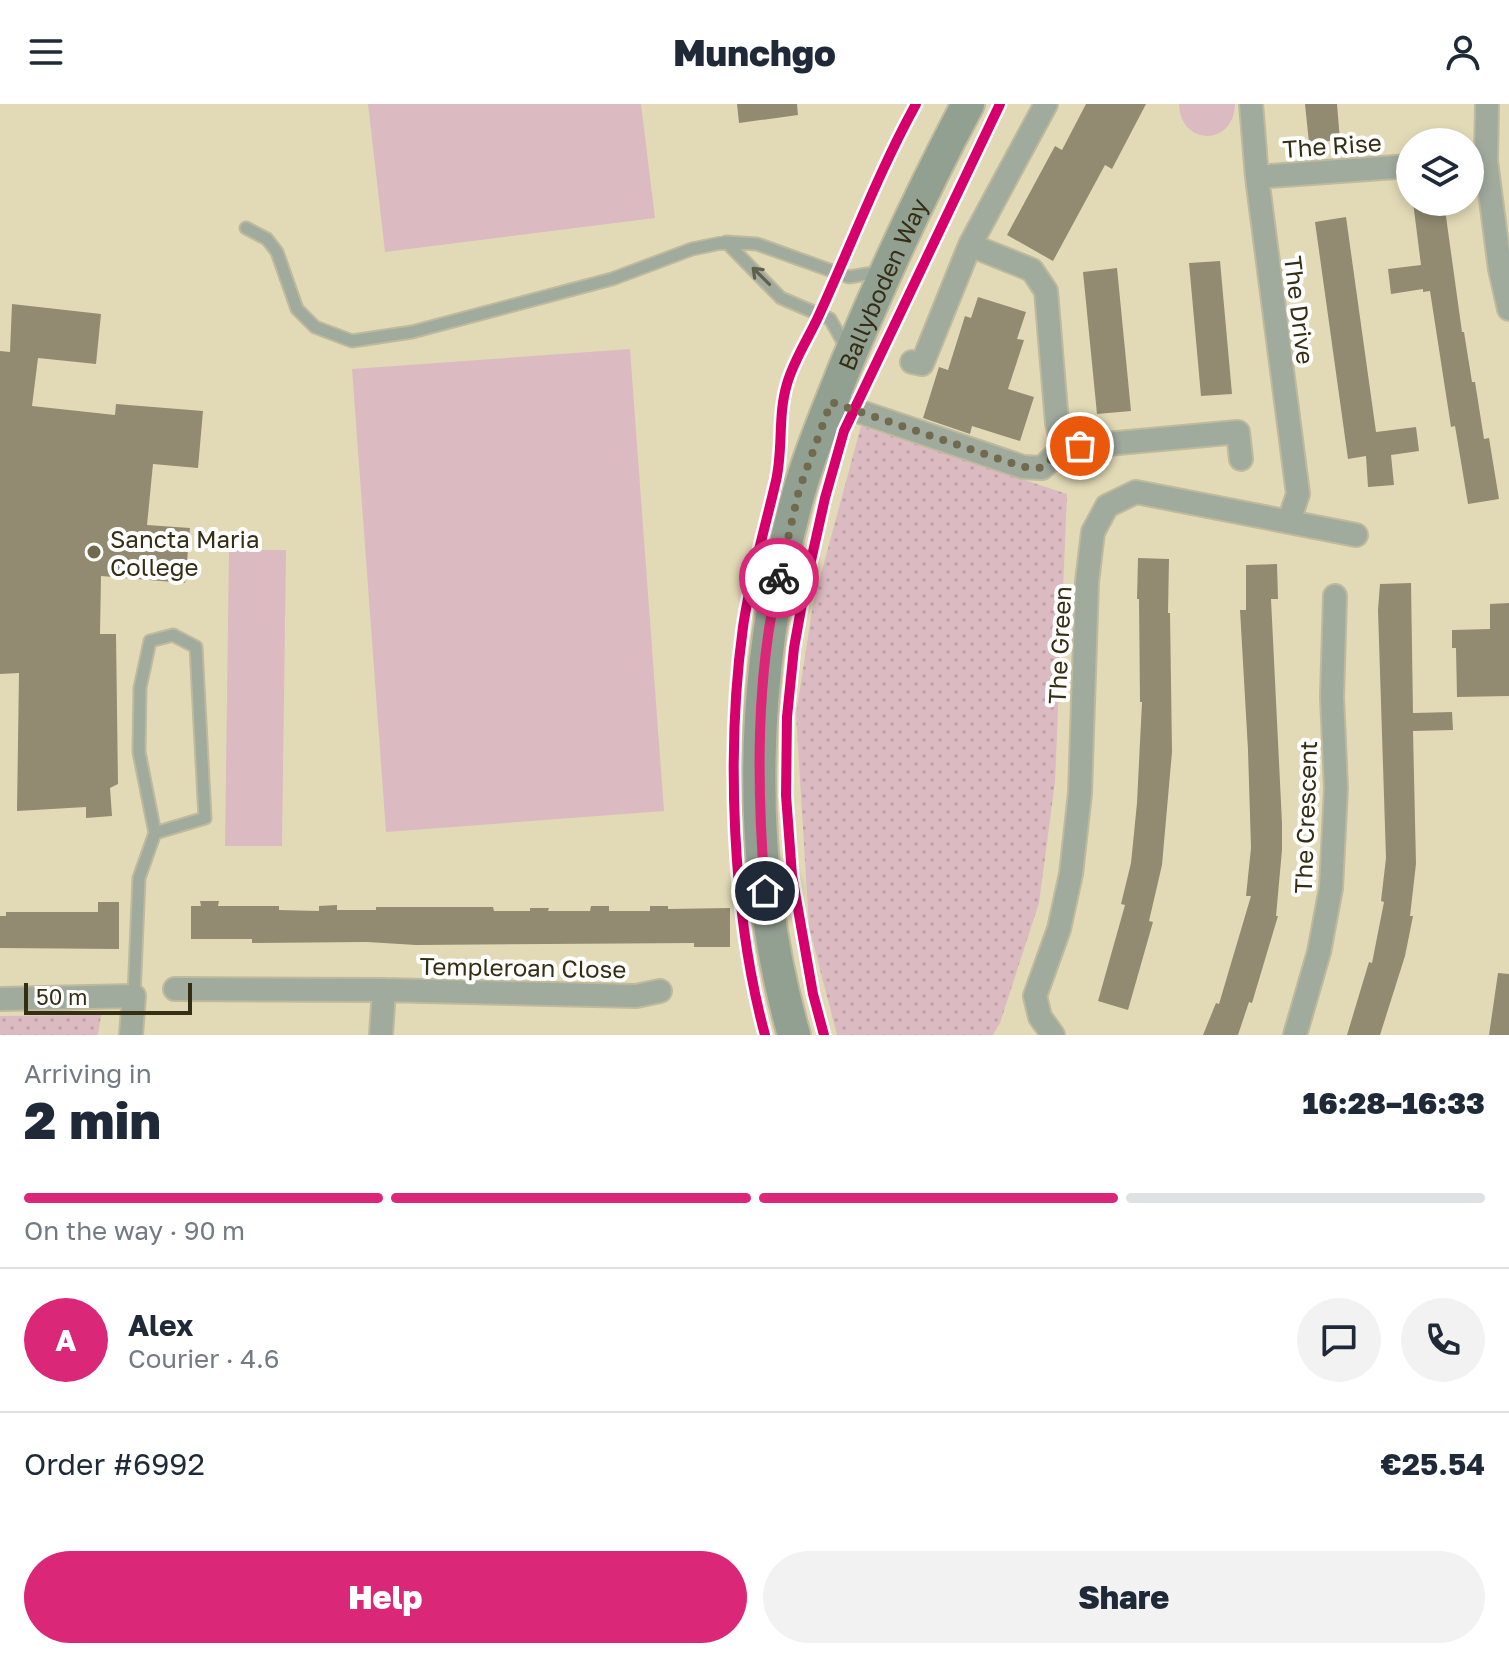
<!DOCTYPE html>
<html lang="en">
<head>
<meta charset="utf-8">
<style>
	:root { --surface:#fff; --page:#f2f2f3; --text:#1f2937; --muted:#747a83; --line:#e0e1e3; --accent:#db2777 }
	body { margin:0; font-family:"Golos Text",sans-serif; background:var(--page); color:var(--text); height:100vh; display:flex; flex-direction:column; font-size:30px; white-space:nowrap }
	* { box-sizing:border-box; margin:0 }
	p { font-size:26px; color:var(--muted) }
	.icon { flex:none; width:44px; height:44px; fill:none; stroke:currentColor; stroke-width:2; stroke-linecap:round; stroke-linejoin:round }
	.map { position:relative; height:931px; overflow:hidden }
	.panel { display:flex; flex-direction:column; background:var(--surface); flex:1 }
	.panel>* { flex:none }
	.fabs { position:absolute; left:1396px; top:24px; display:grid; gap:16px }
	.fabs a { display:grid; place-items:center; width:88px; height:88px; border-radius:50%; background:var(--surface); box-shadow:0 4px 12px #0003; font-size:40px }
	.scale { position:absolute; left:24px; bottom:20px; width:168px; box-sizing:border-box; padding-left:8px; border:4px solid #342e15; border-top:0; font-size:22px; line-height:28px; white-space:nowrap; color:#342e15; -webkit-text-stroke:6px #fff; paint-order:stroke }
	.pin { position:absolute; display:grid; place-items:center; width:68px; height:68px; color:#fff; margin:-34px; border:4px solid #fff; border-radius:50%; box-shadow:0 2px 8px #0007 }
	.courier { position:absolute; display:grid; place-items:center; width:80px; height:80px; margin:-40px; border:6px solid #db2777; border-radius:50%; background:#fff; color:#222; box-shadow:0 2px 10px #0007 }
	.headline em { font-style:normal; font-weight:800 }
	.headline div { display:flex; flex-direction:column-reverse }
	.headline { display:flex; align-items:center; justify-content:space-between; height:136px; padding:0 24px }
	h1 { font-size:52px; font-weight:800; line-height:60px }
	.bar { display:grid; grid-template-columns:repeat(4,1fr); gap:12px 8px; align-content:center; height:96px; padding:0 24px }
	.bar i { height:10px; border-radius:6px; background:var(--line) }
	.bar .selected { background:var(--accent) }
	.bar p { grid-column:span 4 }
	.line { display:flex; align-items:center; gap:20px; padding:0 24px; border-top:2px solid var(--line) }
	.line div { flex:1 }
	.round { display:grid; place-items:center; flex:none; width:84px; height:84px; border-radius:42px; background:var(--page) }
	.button { display:flex; gap:16px; margin-top:auto; padding:16px 24px }
	.button a { flex:1; height:92px; border-radius:48px; background:var(--accent); color:#fff; font-size:32px; font-weight:800; line-height:92px; text-align:center }
	.button a+a { background:var(--page); color:var(--text) }
	header { display:flex; justify-content:space-between; align-items:center; height:104px; padding:0 24px; background:var(--surface); font-size:36px; font-weight:800 }
	.map>svg:first-child { display:block }
</style>
</head>
<body>
<header><svg class="icon" aria-label="menu" viewBox="0 0 24 24"><path d="M4 6h16M4 12h16M4 18h16"/></svg>Munchgo<svg class="icon" aria-label="person" viewBox="0 0 24 24"><circle cx="12" cy="8" r="4"/><path d="M4 21q1-7 8-7t8 7"/></svg></header>
<div class="map">
<svg width="1509" height="931" viewBox="0 0 1509 931">
	<defs>
		<pattern id="grass-dots" width="8" height="8" patternUnits="userSpaceOnUse" patternTransform="scale(2)"><rect width="8" height="8" fill="#dbbbc1"/><path d="M2 2h.1M6 6h.1" fill="none" stroke="#bda1a5" stroke-width="1.8" stroke-linecap="round"/></pattern>
	</defs>
	<rect width="100%" height="100%" fill="#e2dab7"/>
	<!-- grass -->
	<path fill="url(#grass-dots)" d="M 861,322 L 1067,390 L 1055,678 L 1039,799 L 1000,919 L 993,931 L 837,931 L 809,823 L 796,610 L 813,500 Z
		M 101,911 L 98,931 L 0,931 L 0,912 Z"/>
	<!-- green -->
	<path fill="#dbbbc1" d="M 368,0 L 641,0 L 655,114 L 385,148 Z
		M 1179,0 L 1235,0 C 1234,43 1180,42 1179,0 Z
		M 630,245 L 664,707 L 386,728 L 352,265 Z
		M 229,446 L 286,446 L 282,742 L 225,742 Z"/>
	<!-- building -->
	<path fill="#928b71" d="M 737,0 L 797,0 L 798,11 L 739,19 Z
		M 1086,0 L 1146,0 L 1112,65 L 1105,61 L 1053,157 L 1007,131 L 1055,42 L 1062,46 Z
		M 1305,0 L 1337,0 L 1340,36 L 1309,39 Z
		M 1413,98 L 1444,98 L 1462,228 L 1464,228 L 1472,278 L 1475,278 L 1484,335 L 1489,334 L 1499,395 L 1468,400 L 1455,322 L 1451,323 L 1430,187 L 1423,188 L 1423,185 L 1391,190 L 1388,165 L 1421,161 Z
		M 1346,113 L 1376,328 L 1416,323 L 1419,347 L 1391,351 L 1394,381 L 1368,383 L 1366,352 L 1348,355 L 1315,118 Z
		M 1220,157 L 1232,290 L 1201,292 L 1189,159 Z
		M 1117,164 L 1131,307 L 1097,310 L 1083,168 Z
		M 978,193 L 1026,208 L 1017,235 L 1024,236 L 1008,285 L 1034,293 L 1020,337 L 972,322 L 970,330 L 923,314 L 939,263 L 948,266 L 965,212 L 971,214 Z
		M 12,200 L 101,210 L 96,260 L 38,254 L 32,302 L 115,311 L 116,300 L 203,307 L 198,364 L 153,360 L 147,421 L 190,424 L 185,479 L 101,472 L 100,530 L 116,530 L 118,680 L 110,684 L 112,712 L 86,714 L 86,703 L 17,707 L 19,569 L 0,570 L 0,247 L 10,248 Z
		M 1138,454 L 1169,455 L 1168,509 L 1170,509 L 1172,648 L 1162,761 L 1149,817 L 1153,818 L 1128,906 L 1098,897 L 1125,801 L 1121,800 L 1131,759 L 1137,699 L 1142,598 L 1140,598 L 1139,495 L 1137,495 Z
		M 1277,460 L 1278,495 L 1271,495 L 1282,719 L 1282,746 L 1276,812 L 1278,812 L 1252,899 L 1249,898 L 1238,931 L 1203,931 L 1216,899 L 1219,900 L 1251,792 L 1246,792 L 1251,744 L 1248,646 L 1240,506 L 1246,506 L 1246,461 Z
		M 1411,479 L 1413,609 L 1452,608 L 1453,626 L 1413,627 L 1416,760 L 1410,812 L 1413,812 L 1405,852 L 1380,931 L 1347,931 L 1369,858 L 1372,859 L 1384,798 L 1381,797 L 1386,754 L 1378,506 L 1380,480 Z
		M 1509,499 L 1509,592 L 1457,593 L 1456,544 L 1452,544 L 1452,526 L 1490,525 L 1490,500 Z
		M 200,797 L 219,797 L 218,802 L 279,802 L 279,806 L 319,807 L 319,802 L 337,801 L 337,806 L 376,806 L 376,803 L 493,803 L 494,807 L 530,807 L 530,804 L 549,804 L 548,807 L 590,807 L 591,802 L 609,802 L 609,807 L 650,807 L 650,802 L 668,802 L 668,805 L 730,804 L 730,843 L 694,843 L 694,839 L 416,841 L 367,838 L 252,839 L 252,835 L 191,835 L 191,802 L 201,802 Z
		M 98,798 L 119,798 L 119,845 L 0,844 L 0,812 L 6,812 L 6,808 L 98,808 Z
		M 1498,869 L 1509,870 L 1509,931 L 1489,931 Z"/>
	<g fill="none" stroke-linecap="round" stroke-linejoin="round">
		<!-- service casing -->
		<g stroke="#bfb99d" stroke-width="15">
			<path id="service" d="M 246,124 L 267,135 L 277,148 L 297,205 L 315,223 L 352,237 L 412,228 L 612,175 L 692,145 L 726,138 L 757,140 L 849,173 L 879,168
				M 726,138 L 781,194 L 830,215 L 846,243
				M 134,892 L 139,774 L 155,729 L 139,648 L 140,584 L 150,537 L 173,531 L 196,543 L 205,714 L 155,729"/>
		</g>
		<!-- minor casing -->
		<g stroke="#bfb99d" stroke-width="26">
			<path id="minor" d="M 1046,0 L 970,141 L 1032,166 L 1046,187 L 1057,319 L 1063,344
				M 1251,0 L 1257,73 L 1298,390 L 1289,417
				M 1486,57 L 1500,165 L 1509,205
				M 1470,59 L 1486,57 L 1487,0
				M 1257,73 L 1410,62
				M 912,258 L 922,260 L 970,141
				M 831,298 L 1023,363 L 1042,364 L 1063,344 L 1238,328 L 1241,355
				M 175,885 L 384,886 L 636,892 L 660,887
				M 0,895 L 134,892 L 131,931
				M 381,931 L 384,886
				M 1053,931 L 1040,913 L 1035,892 L 1059,825 L 1071,770 L 1080,689 L 1087,478 L 1093,428 L 1107,402 L 1136,388 L 1356,431
				M 1295,931 L 1319,848 L 1331,784 L 1336,684 L 1332,593 L 1335,492"/>
		</g>
		<!-- secondary casing -->
		<g stroke="#bfb99d" stroke-width="36">
			<g id="secondary">
				<path id="s1" d="M 794,931 C 744,756 750,563 799,388 C 811,345 829,304 845,263 C 882,174 923,85 968,0"/>
			</g>
		</g>
		<!-- service -->
		<use href="#service" stroke="#a0ab9e" stroke-width="11"/>
		<!-- minor -->
		<use href="#minor" stroke="#a0ab9e" stroke-width="22"/>
		<!-- secondary -->
		<use href="#secondary" stroke="#92a092" stroke-width="32"/>
		<!-- cycleway casing -->
		<g stroke="#fff" stroke-width="15">
			<path id="cycleway" d="M 765,931 C 732,810 726,647 743,523 C 750,475 764,428 775,381 C 784,348 777,313 787,280 C 794,255 810,232 820,209 C 852,139 879,67 916,0
				M 824,931 L 813,890 L 792,771 L 786,691 L 787,613 L 794,544 L 804,488 L 825,394 L 844,327 L 1000,0"/>
		</g>
		<!-- cycleway -->
		<use href="#cycleway" stroke="#d6006c" stroke-width="10"/>
	</g>
	<!-- one-way arrows -->
	<defs><path id="oneway-shaft" d="M-6 0H5M1.5-3L5.5 0L1.5 3" fill="none" stroke-width="1.6" stroke-linecap="round" stroke-linejoin="round" transform="scale(2)"/></defs>
	<use stroke="#5f604c" href="#oneway-shaft" transform="translate(761 172) rotate(-135)"/>
	<g fill="none" stroke-linecap="round" stroke-linejoin="round">
		<!-- done -->
		<path stroke="#716a4e" stroke-width="8" stroke-dasharray="0 14.4" d="M 779,474 L 799,386 L 831,298 L 1023,363 L 1042,364 L 1063,344 L 1080,342"/>
		<!-- route -->
		<path stroke="#db2777" stroke-width="10" d="M 765,787 C 757,686 755,573 779,474"/>
	</g>
	<!-- markers -->
	<circle fill="#716a4e" stroke="#fff" stroke-width="3" cx="94" cy="448" r="8"/>
	<g text-anchor="middle" dominant-baseline="central" stroke-width="8" stroke-linejoin="round" paint-order="stroke">
		<!-- street labels -->
		<g font-size="24" fill="#342e15" stroke="#fff">
			<text transform="translate(1332 41) rotate(-4)">The Rise</text>
			<text stroke="none"><textPath href="#s1" startOffset="774">Ballyboden Way</textPath></text>
			<text transform="translate(1300 206) rotate(83)">The Drive</text>
			<text transform="translate(1059 541) rotate(-87)">The Green</text>
			<text transform="translate(1305 713) rotate(-88)">The Crescent</text>
			<text transform="translate(523 863) rotate(1)">Templeroan Close</text>
		</g>
		<!-- poi labels -->
		<g font-size="24" fill="#342e15" stroke="#fff" text-anchor="start">
			<text x="110" y="434">Sancta Maria<tspan x="110" dy="28">College</tspan></text>
		</g>
	</g>
</svg>
<div class="fabs">
<a><svg class="icon" aria-label="layers" viewBox="0 0 24 24"><path d="M12 4l9 5-9 5-9-5zM3 14l9 5 9-5"/></svg></a>
</div>
<div class="scale">50 m</div>
<div class="pin" style="left:1080px;top:342px;background:#ea580c"><svg class="icon" aria-label="bag" viewBox="0 0 24 24"><path d="M5 8h14l-1 12H6zM9 8a3 3 0 0 1 6 0"/></svg></div>
<div class="pin" style="left:765px;top:787px;background:#1f2937"><svg class="icon" aria-label="home" viewBox="0 0 24 24"><path d="M3 11l9-7 9 7M6 9v11h12V9"/></svg></div>
<div class="courier" style="left:779px;top:474px"><svg class="icon" aria-label="bike" viewBox="0 0 24 24"><circle cx="6" cy="16" r="4"/><circle cx="18" cy="16" r="4"/><path d="M6 16l4-8h5l3 8M10 8l3 8H6M13 5h3"/></svg></div>
</div>
<section class="panel">
<div class="headline"><div><h1>2 min</h1><p>Arriving in</p></div><em>16:28–16:33</em></div>
<div class="bar"><i class="selected"></i><i class="selected"></i><i class="selected"></i><i></i><p>On the way · 90 m</p></div>
<div class="line" style="height:144px"><b class="round" style="background:var(--accent);color:#fff">A</b><div><b>Alex</b><p>Courier · 4.6</p></div><a class="round"><svg class="icon" aria-label="chat" viewBox="0 0 24 24"><path d="M4 5h16v11H9l-5 4z"/></svg></a><a class="round"><svg class="icon" aria-label="phone" viewBox="0 0 24 24"><path d="M5 4h4l2 5-3 2q2 4 5 5l2-3 5 2v4C11 20 4 13 5 4z"/></svg></a></div>
<div class="line" style="height:104px"><div>Order #6992</div><b>€25.54</b></div>
<div class="button"><a>Help</a><a>Share</a></div>
</section>
</body>
</html>
